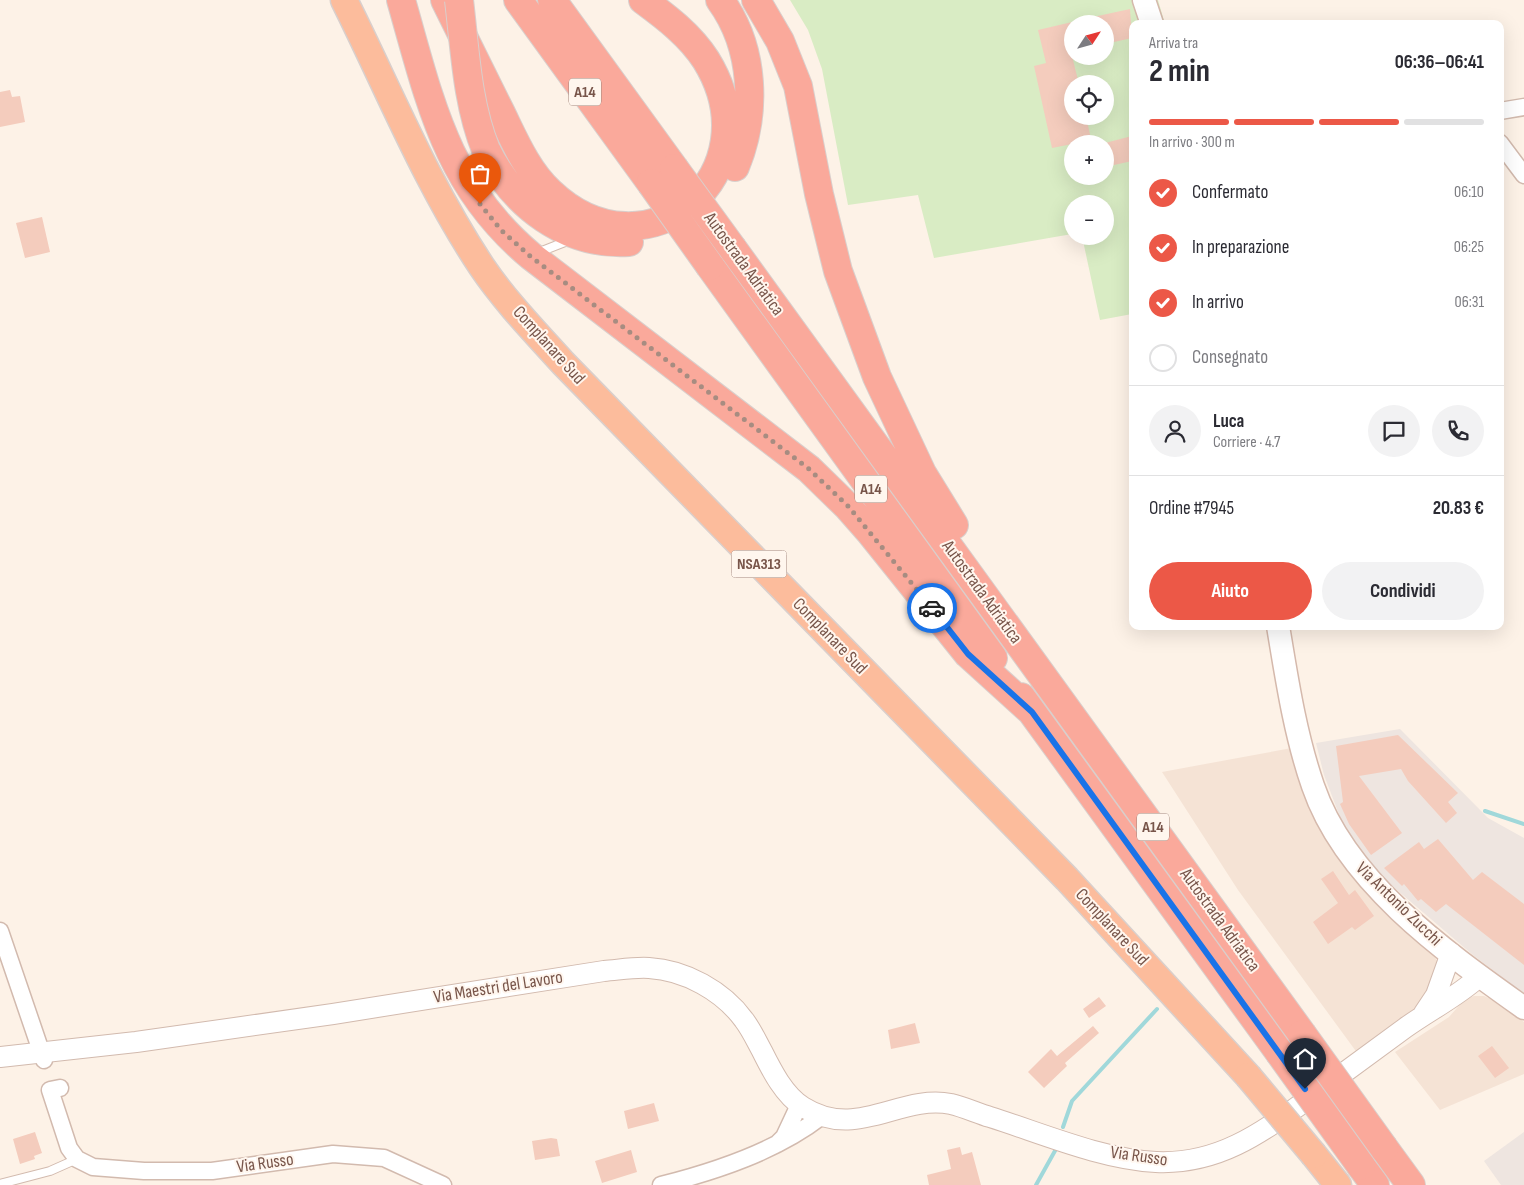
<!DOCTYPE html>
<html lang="it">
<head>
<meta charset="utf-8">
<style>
	:root { --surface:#fff; --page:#f2f2f3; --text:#2b2b33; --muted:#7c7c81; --line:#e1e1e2; --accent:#ec5847 }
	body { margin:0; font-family:"Sofia Sans Condensed",sans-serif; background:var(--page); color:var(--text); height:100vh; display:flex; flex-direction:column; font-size:19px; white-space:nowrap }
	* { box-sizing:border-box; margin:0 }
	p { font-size:16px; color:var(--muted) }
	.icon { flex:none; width:28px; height:28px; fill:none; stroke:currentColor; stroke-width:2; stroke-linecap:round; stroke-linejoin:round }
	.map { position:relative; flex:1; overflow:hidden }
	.details { position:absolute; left:1129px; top:20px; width:375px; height:610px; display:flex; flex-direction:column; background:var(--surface); border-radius:10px; box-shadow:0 5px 20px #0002 }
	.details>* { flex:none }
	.needle { width:32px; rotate:54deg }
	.controls { position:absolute; left:1064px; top:15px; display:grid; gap:10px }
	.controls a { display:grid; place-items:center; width:50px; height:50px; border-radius:50%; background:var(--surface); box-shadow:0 5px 20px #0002; font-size:25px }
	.pin { position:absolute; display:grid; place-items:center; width:42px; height:42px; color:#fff; margin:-51px -21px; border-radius:50% 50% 50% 0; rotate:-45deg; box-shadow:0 0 5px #0007 }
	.pin .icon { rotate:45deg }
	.courier { position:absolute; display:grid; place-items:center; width:50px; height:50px; margin:-25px; border:4px solid #1a73e8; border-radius:50%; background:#fff; color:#222; box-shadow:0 1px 6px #0007 }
	.headline em { font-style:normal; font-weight:700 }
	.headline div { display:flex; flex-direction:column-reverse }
	.headline { display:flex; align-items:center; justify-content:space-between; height:85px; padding:0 20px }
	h1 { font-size:32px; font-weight:700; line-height:38px }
	.bar { display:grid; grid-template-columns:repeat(4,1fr); gap:8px 5px; align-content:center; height:60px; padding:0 20px }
	.bar i { height:6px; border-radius:4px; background:var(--line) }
	.bar .active { background:var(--accent) }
	.bar p { grid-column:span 4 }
	.line { display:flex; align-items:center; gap:12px; padding:0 20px; border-top:1px solid var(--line) }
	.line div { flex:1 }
	.round { display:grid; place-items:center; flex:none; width:52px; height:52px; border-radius:26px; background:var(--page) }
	ol { padding:0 20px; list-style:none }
	li { display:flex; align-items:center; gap:15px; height:55px }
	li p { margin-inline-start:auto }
	li .icon { padding:5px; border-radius:50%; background:var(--accent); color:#fff; stroke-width:4 }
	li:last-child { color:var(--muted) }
	li i { width:28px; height:28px; border:2px solid var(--line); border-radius:50% }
	.cta { display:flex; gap:10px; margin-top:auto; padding:10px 20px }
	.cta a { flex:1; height:58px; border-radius:30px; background:var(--accent); color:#fff; font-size:20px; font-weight:700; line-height:58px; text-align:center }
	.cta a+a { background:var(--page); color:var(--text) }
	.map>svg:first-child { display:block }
</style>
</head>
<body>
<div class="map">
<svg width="1524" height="1185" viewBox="0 0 1524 1185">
	<rect width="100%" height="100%" fill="#fdf2e7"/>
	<!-- residential -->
	<path fill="#f5e3d5" d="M 1297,747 L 1304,775 L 1428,944 L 1437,961 L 1436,979 L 1419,1007 L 1358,1054 L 1238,890 L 1162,772 Z
		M 1474,996 L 1484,996 L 1493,1000 L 1524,1022 L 1524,1074 L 1440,1110 L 1395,1052 L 1449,1017 L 1464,1000 Z"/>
	<!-- industrial -->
	<path fill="#eee5e0" d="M 1400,729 L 1488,818 L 1524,838 L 1524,994 L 1473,955 L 1383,878 L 1345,830 L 1324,775 L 1316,743 Z
		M 1524,1132 L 1524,1185 L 1501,1185 L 1484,1161 Z"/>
	<!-- green -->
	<path fill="#d9ecc4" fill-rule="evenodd" d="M 790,0 L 1158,0 L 1165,24 L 1132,24 L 1132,314 L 1100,320 L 1082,236 L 1105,236 L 1105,204 L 1072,204 L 1072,234 L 934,258 L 918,195 L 848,205 L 822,69 L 808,30 ZM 1072,24 L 1105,24 L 1105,56 L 1072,56 ZM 1072,84 L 1105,84 L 1105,116 L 1072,116 ZM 1072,144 L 1105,144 L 1105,176 L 1072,176 Z"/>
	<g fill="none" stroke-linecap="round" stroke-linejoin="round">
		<!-- stream -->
		<path stroke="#a0d8da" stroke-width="4" d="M 1485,811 L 1524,824
			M 1063,1127 L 1072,1101 L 1157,1009
			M 1036,1185 L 1056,1149"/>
	</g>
	<!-- building -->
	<path fill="#f4ccbd" d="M 1130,9 L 1132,38 L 1105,44 L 1105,24 L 1085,24 L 1084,19 Z
		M 1072,22 L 1072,56 L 1079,84 L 1072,84 L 1072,116 L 1086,116 L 1092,144 L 1072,144 L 1052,148 L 1034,66 L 1046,63 L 1038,30 Z
		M 10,90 L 12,97 L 20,96 L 25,122 L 0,127 L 0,92 Z
		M 1132,136 L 1132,161 L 1105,167 L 1105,143 Z
		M 42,217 L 50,252 L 25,258 L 16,223 Z
		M 1398,735 L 1458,793 L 1448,802 L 1457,813 L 1446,823 L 1408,781 L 1401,769 L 1359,776 L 1402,833 L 1371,855 L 1349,824 L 1340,804 L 1343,802 L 1336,746 Z
		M 1438,839 L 1473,880 L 1482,872 L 1524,904 L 1524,965 L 1446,904 L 1436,912 L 1421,899 L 1418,901 L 1404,884 L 1402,886 L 1384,868 L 1419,842 L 1424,849 Z
		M 1333,871 L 1349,895 L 1355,890 L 1374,916 L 1355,930 L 1352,927 L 1328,944 L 1313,922 L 1338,903 L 1321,879 Z
		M 1099,997 L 1106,1006 L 1089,1018 L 1083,1009 Z
		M 915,1023 L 920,1043 L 891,1049 L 888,1030 Z
		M 1093,1026 L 1099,1033 L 1065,1063 L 1067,1066 L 1044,1088 L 1028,1072 L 1051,1049 L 1057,1056 Z
		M 1492,1046 L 1509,1068 L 1495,1078 L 1478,1056 Z
		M 654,1103 L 659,1121 L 628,1129 L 624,1111 Z
		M 35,1132 L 42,1153 L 34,1156 L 35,1159 L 20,1164 L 13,1139 Z
		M 551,1138 L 557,1139 L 560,1156 L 535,1160 L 532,1141 Z
		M 960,1147 L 962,1155 L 972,1152 L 981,1185 L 929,1185 L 927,1175 L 951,1169 L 947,1150 Z
		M 631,1150 L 637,1172 L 602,1183 L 595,1161 Z"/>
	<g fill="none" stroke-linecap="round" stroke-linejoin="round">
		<!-- service casing -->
		<g stroke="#d2baae" stroke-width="10">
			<path id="service" d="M 537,253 L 570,240
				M 0,1184 L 50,1171 L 77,1159"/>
		</g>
		<!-- minor casing -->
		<g stroke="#d2baae" stroke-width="19">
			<path id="minor" d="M 1500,111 L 1524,107
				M 1500,143 L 1524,175
				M 0,931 L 44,1060
				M 60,1088 L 50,1090 L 69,1148 L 77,1159 L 93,1167 L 144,1171 L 212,1171 L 333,1154 L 384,1158 L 443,1185
				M 777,1144 L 784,1137 L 799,1105
				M 661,1185 C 717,1171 777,1151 822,1116"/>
		</g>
		<!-- tertiary casing -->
		<g stroke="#d2baae" stroke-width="22">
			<path id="tertiary" d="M 1424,1013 L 1436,995 L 1451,953
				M 0,1057 L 136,1042 L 333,1014 L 604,971 C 618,970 634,967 649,968 C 685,970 723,991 744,1020 C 751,1029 756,1040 762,1051 C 772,1071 784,1095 803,1107 C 857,1141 899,1094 951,1104 C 964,1107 977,1113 990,1117 C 1041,1133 1101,1159 1156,1162 C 1221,1165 1265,1130 1315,1094 C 1345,1072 1375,1050 1405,1028 C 1430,1010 1457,997 1480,976"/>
		</g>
		<!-- secondary casing -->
		<g stroke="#d5b9ac" stroke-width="25">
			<path id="secondary" d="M 1144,0 L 1152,24
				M 1278,626 C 1287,680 1295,734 1313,786 C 1346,882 1444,951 1524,1008"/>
		</g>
		<!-- trunk casing -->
		<g stroke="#d9cfcc" stroke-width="29">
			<path id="trunk" d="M 344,0 C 389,90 426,183 482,267 C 505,301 535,332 563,363 L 1067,879 L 1248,1076
				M 1314,1155 L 1338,1185"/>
		</g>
		<!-- motorway casing -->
		<g stroke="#d9cfcc" stroke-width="30">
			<path id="motorway" d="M 401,0 C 430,101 446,185 531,256 L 809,469 L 848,507 L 870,532 L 968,654 L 1032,712
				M 445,0 C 463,36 481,72 499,109 C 513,137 526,170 550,192 C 647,284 776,173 706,60 C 690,35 666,17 643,0
				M 518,0 L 651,183
				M 552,0 L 674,168
				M 720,0 C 755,48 757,114 735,167
				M 756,0 L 780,41 L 798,86 L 819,194 L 838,271 L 877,377 L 922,473 L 954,525
				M 486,150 C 513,205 566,246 629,242
				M 733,249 L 1302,1034
				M 710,266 L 993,658
				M 1021,697 L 1279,1052
				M 1384,1148 L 1411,1185
				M 1361,1166 L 1375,1185"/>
		</g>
		<!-- service -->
		<use href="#service" stroke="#fff" stroke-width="8"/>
		<!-- minor -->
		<use href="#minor" stroke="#fff" stroke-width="16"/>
		<!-- tertiary -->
		<use href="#tertiary" stroke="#fff" stroke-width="20"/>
		<!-- secondary -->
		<use href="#secondary" stroke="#fff" stroke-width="22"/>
		<!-- trunk -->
		<use href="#trunk" stroke="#fcbc9c" stroke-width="26"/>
		<!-- motorway -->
		<use href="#motorway" stroke="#faa99b" stroke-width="28"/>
		<!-- trunk-bridge casing -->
		<g stroke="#d9cfcc" stroke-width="29" stroke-linecap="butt">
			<path id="trunk-bridge" d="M 1248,1076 L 1314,1155"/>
		</g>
		<!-- motorway-bridge casing -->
		<g stroke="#d9cfcc" stroke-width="30" stroke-linecap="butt">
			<path id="motorway-bridge" d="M 459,0 C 465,50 467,103 486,150
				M 674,168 L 733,249
				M 651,183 L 710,266
				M 1302,1034 L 1384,1148
				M 1279,1052 L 1361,1166"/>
		</g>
		<!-- trunk-bridge -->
		<use href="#trunk-bridge" stroke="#fcbc9c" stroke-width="26"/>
		<!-- motorway-bridge -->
		<use href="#motorway-bridge" stroke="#faa99b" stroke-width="28"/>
	</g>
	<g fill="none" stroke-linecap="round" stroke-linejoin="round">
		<!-- done -->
		<path stroke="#a78c81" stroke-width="5" stroke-dasharray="0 9" d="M 480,204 L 502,231 L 530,256 L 809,469 L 848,506 L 932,608"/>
		<!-- route -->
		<path stroke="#1a73e8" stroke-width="6" d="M 932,608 L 968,654 L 1032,712 L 1305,1089"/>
	</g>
	<g text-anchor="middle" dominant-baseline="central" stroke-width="4" stroke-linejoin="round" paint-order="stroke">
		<!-- shield labels -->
		<g fill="#fff6ee" stroke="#a0857b" stroke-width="1">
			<rect x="569" y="78.5" width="32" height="27" rx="4"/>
			<rect x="855" y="475.5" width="32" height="27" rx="4"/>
			<rect x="731.5" y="550.5" width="55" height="27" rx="4"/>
			<rect x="1137" y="813.5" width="32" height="27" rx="4"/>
		</g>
		<g font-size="16" font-weight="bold" fill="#78554a">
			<text x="585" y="92">A14</text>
			<text x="871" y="489">A14</text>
			<text x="759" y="564">NSA313</text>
			<text x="1153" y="827">A14</text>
		</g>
		<!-- street labels -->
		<g font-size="18" fill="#78554a" stroke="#fff6ee">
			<text transform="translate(744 264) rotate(54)">Autostrada Adriatica</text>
			<text transform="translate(549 345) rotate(48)">Complanare Sud</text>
			<text transform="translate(982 592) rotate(54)">Autostrada Adriatica</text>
			<text transform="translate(830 636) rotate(46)">Complanare Sud</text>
			<text transform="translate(1399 904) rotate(44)">Via Antonio Zucchi</text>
			<text transform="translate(1220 920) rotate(54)">Autostrada Adriatica</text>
			<text transform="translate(1112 927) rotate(47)">Complanare Sud</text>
			<text transform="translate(498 987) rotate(-9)">Via Maestri del Lavoro</text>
			<text transform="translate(1139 1156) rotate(8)">Via Russo</text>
			<text transform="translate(265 1163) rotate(-8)">Via Russo</text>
		</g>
	</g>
</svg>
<div class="controls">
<a><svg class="needle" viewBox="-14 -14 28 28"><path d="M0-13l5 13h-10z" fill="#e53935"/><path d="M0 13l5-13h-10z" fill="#7c7c81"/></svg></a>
<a><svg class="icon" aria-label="locate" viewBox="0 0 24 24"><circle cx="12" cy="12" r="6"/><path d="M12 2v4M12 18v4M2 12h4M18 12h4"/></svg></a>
<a>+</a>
<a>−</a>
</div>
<div class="pin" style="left:480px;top:204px;background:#ea580c"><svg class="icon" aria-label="bag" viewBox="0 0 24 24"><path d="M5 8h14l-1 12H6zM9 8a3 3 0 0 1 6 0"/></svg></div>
<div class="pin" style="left:1305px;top:1089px;background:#1f2937"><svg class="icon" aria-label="home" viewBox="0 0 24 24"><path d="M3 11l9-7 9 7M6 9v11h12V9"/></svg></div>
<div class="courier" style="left:932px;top:608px"><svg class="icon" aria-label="car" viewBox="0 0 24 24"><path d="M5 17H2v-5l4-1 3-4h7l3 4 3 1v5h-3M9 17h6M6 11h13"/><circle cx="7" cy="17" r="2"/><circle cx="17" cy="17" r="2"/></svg></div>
<section class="details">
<div class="headline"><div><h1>2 min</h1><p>Arriva tra</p></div><em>06:36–06:41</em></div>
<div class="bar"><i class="active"></i><i class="active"></i><i class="active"></i><i></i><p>In arrivo · 300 m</p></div>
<ol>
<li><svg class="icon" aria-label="check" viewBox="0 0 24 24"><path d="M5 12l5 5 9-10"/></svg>Confermato<p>06:10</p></li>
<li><svg class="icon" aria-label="check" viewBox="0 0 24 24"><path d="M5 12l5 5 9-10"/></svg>In preparazione<p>06:25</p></li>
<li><svg class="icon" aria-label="check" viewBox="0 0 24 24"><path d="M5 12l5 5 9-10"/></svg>In arrivo<p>06:31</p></li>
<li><i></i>Consegnato</li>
</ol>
<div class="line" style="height:90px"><a class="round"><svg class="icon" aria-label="person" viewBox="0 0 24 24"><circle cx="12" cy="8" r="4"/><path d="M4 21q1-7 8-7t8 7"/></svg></a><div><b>Luca</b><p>Corriere · 4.7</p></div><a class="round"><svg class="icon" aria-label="chat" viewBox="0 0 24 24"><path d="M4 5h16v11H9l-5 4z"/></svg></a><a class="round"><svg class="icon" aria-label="phone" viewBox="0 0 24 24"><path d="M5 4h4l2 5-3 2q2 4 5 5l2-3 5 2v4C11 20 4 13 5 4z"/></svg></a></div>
<div class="line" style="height:65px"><div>Ordine #7945</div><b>20.83 €</b></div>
<div class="cta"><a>Aiuto</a><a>Condividi</a></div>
</section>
</div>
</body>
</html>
